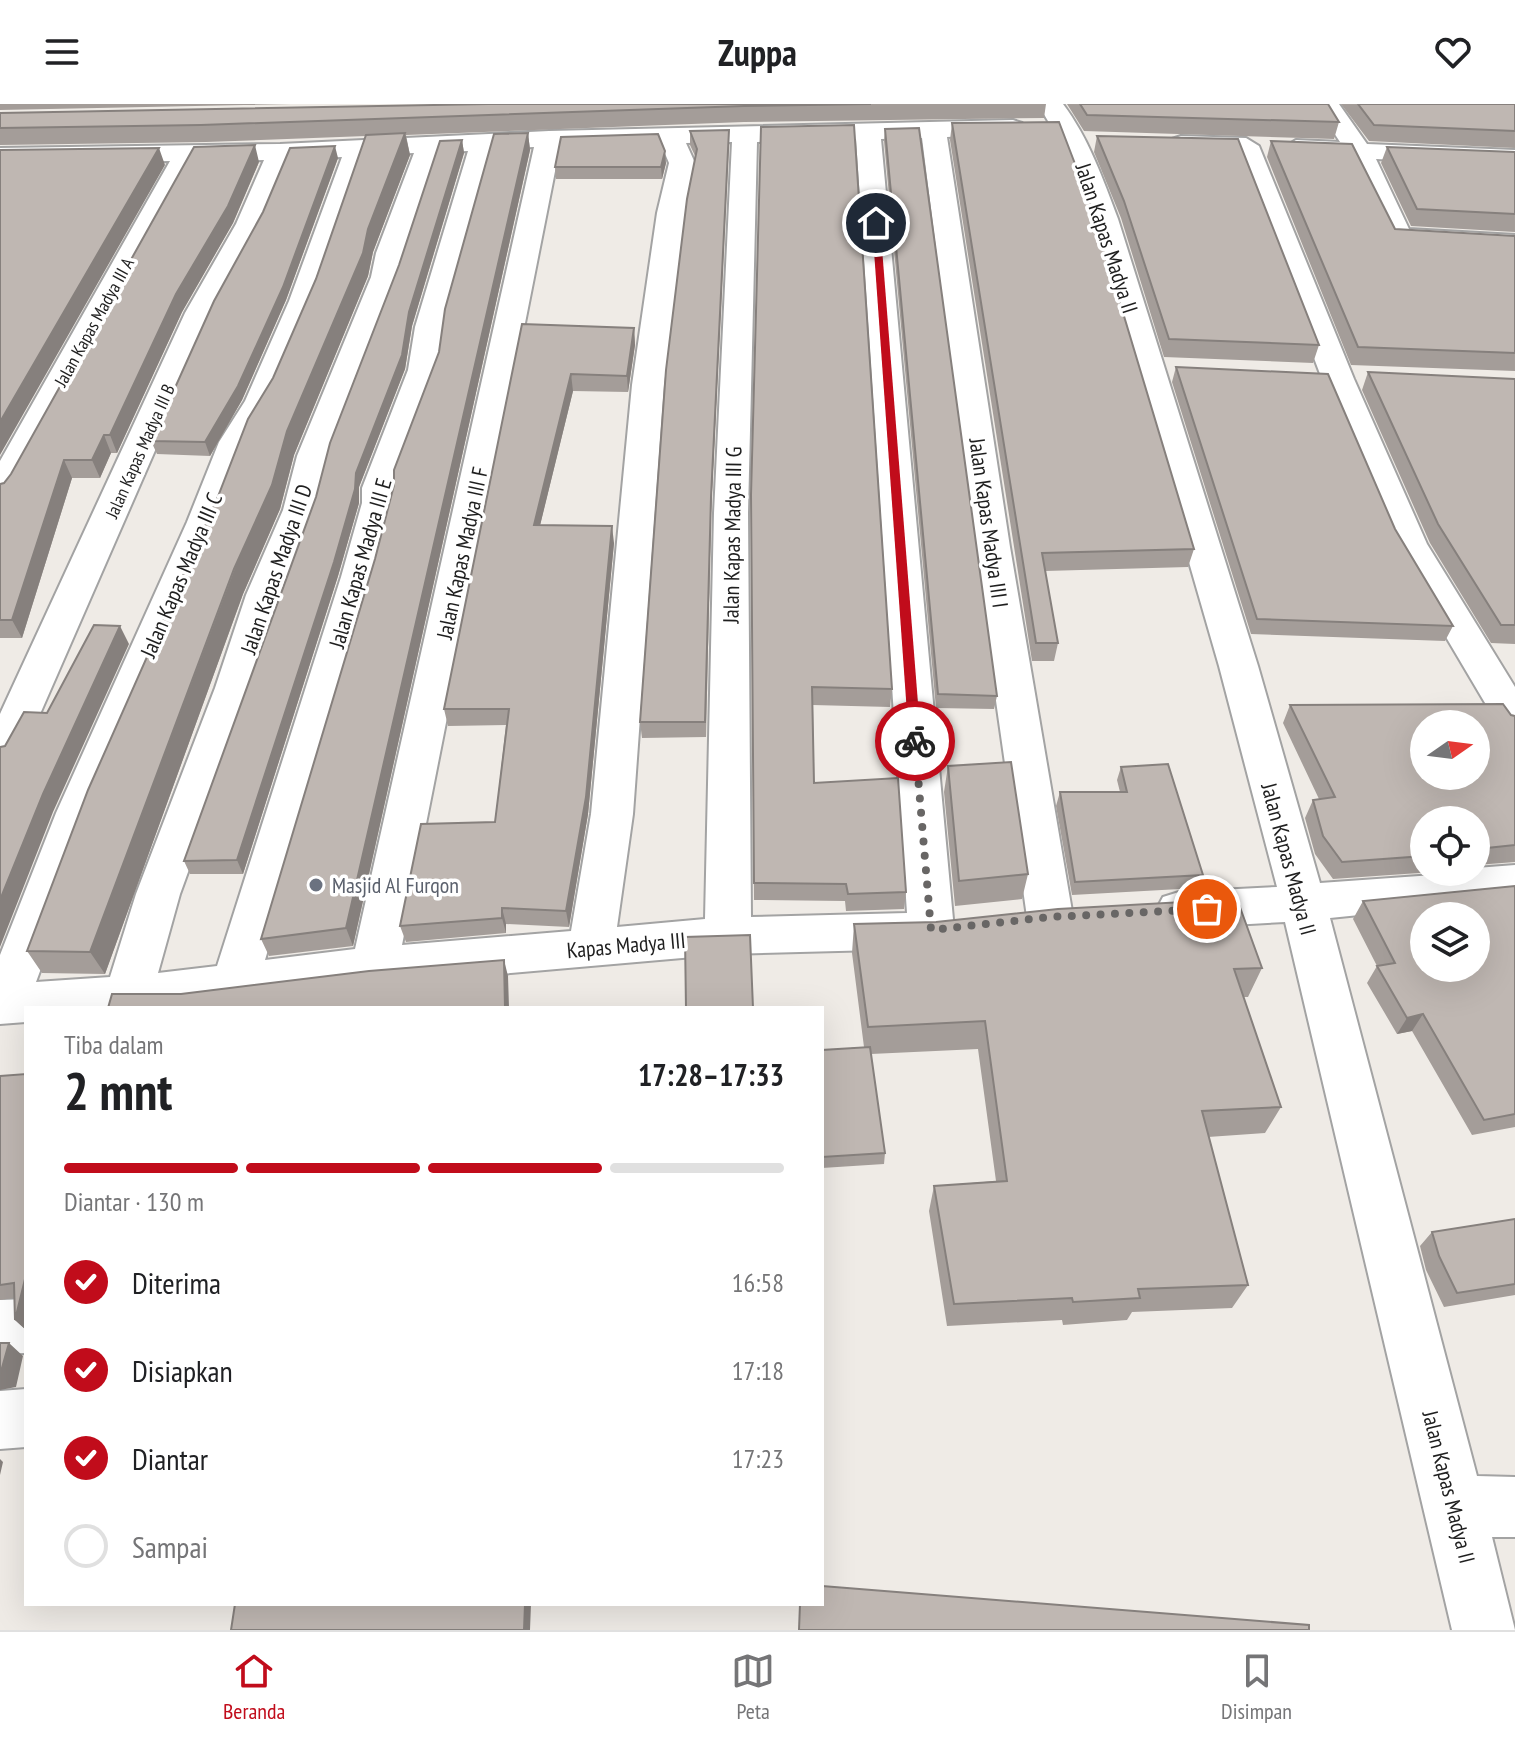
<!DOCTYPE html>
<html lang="id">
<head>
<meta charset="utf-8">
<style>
	:root { --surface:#fff; --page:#f2f2f2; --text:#202124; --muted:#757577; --line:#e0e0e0; --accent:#c10c1b }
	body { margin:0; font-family:"PT Sans Narrow",sans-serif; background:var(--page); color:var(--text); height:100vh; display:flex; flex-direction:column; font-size:30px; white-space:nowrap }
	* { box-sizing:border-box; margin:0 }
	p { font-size:26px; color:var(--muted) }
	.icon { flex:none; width:44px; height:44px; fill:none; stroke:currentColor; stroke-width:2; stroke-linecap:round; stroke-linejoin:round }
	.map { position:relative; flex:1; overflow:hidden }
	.details { position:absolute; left:24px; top:902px; width:800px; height:600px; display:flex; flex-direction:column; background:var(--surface); border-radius:0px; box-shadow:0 8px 32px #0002 }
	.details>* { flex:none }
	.needle { width:52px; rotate:76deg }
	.fabs { position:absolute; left:1410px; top:606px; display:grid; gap:16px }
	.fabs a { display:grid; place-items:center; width:80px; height:80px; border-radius:50%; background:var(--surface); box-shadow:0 8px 32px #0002; font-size:40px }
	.pin { position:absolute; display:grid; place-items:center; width:68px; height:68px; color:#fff; margin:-34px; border:4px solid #fff; border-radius:50%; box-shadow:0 2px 8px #0007 }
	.courier { position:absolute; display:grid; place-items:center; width:80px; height:80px; margin:-40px; border:6px solid #c10c1b; border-radius:50%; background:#fff; color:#222; box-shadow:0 2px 10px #0007 }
	.summary em { font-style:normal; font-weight:700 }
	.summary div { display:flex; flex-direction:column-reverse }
	.summary { display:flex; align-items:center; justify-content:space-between; height:136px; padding:0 40px }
	h1 { font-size:52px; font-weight:700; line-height:60px }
	.bar { display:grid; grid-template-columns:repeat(4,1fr); gap:12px 8px; align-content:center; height:96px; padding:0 40px }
	.bar i { height:10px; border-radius:6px; background:var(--line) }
	.bar .current { background:var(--accent) }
	.bar p { grid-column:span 4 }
	ol { padding:0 40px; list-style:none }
	li { display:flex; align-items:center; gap:24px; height:88px }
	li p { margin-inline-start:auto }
	li .icon { padding:8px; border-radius:50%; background:var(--accent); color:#fff; stroke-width:4 }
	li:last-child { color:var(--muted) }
	li i { width:44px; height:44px; border:4px solid var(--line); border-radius:50% }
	header { display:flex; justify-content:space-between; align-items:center; height:104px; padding:0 40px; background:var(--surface); font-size:36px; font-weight:700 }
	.menu { display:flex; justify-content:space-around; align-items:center; height:112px; border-top:2px solid var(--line); background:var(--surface); font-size:22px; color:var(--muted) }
	.menu a { display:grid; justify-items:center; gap:4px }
	.menu .current { color:var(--accent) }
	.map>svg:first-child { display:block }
</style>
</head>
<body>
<header><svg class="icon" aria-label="menu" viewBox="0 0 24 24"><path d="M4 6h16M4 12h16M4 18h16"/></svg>Zuppa<svg class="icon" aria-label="heart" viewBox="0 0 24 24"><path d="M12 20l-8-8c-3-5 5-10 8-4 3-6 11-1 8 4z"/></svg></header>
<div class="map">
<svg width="1515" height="1526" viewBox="0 0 1515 1526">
	<rect width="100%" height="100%" fill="#efebe6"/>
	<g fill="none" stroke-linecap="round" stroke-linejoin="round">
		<!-- minor casing -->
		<g stroke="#a3a3a3" stroke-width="4">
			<path id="minor" d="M 1038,0 L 1063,0 C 1089,35 1103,75 1118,115 L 1258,562 L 1320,779 L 1476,768 L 1476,764 L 1515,761 L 1515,795 L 1330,814 L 1477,1372 L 1515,1373 L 1515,1433 L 1492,1433 L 1515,1526 L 1452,1526 L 1285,818 L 1179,824 L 1163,819 L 1156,806 L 1163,793 L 1179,788 L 1277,783 L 1219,562 L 1090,115 L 1065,46 Z
				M 1315,0 L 1339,0 L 1367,40 L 1515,46 L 1515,62 L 1376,55 L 1409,125 L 1515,131 L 1515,147 L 1389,139 L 1349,54 L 1296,52 L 1283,44 L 1296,36 L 1340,38 Z
				M 1013,16 L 1022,19 L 1026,24 L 1022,29 L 947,33 L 1010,443 L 1073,813 L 1066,826 L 1050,831 L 1034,826 L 1027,813 L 974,443 L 922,34 L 881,35 L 954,826 L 947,839 L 915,845 L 728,850 L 375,881 L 190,904 L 26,904 L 26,918 L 0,920 L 0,851 L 56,709 L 187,418 L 219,338 L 245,297 L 289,197 L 342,53 L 290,55 L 264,120 L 215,209 L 40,610 L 15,657 L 0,661 L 0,610 L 185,209 L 236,120 L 264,56 L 197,57 L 17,387 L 12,394 L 0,397 L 0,357 L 170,57 L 0,60 L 0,44 L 280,40 L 549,27 ZM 856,35 L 907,809 L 751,813 L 748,409 L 757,38 ZM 732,38 L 714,409 L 705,815 L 617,823 L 633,710 L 664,281 L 685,109 L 695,59 L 686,39 ZM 661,40 L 669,59 L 657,109 L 632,281 L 591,710 L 571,827 L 402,841 L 560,42 ZM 534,43 L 355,845 L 265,856 L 377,473 L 396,399 L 396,384 L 440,266 L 445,223 L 494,45 ZM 468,47 L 415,223 L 408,266 L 362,384 L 362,399 L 341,473 L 217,862 L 158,869 L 180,790 L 255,584 L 284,491 L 317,406 L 331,352 L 399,173 L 404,149 L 440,48 ZM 414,49 L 376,149 L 371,173 L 297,352 L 283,406 L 246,491 L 215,584 L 136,790 L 110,873 L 36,878 L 98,709 L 223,418 L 253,338 L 277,297 L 319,197 L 368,51 Z
				M 1181,32 L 1246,34 L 1259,42 L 1354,275 L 1427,440 L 1515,583 L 1515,630 L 1501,626 L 1391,440 L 1322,275 L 1236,49 L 1172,45 L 1168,40 L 1172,35 Z
				M 26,1195 L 26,1249 L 0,1250 L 0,1196 Z
				M 26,1285 L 26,1343 L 0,1345 L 0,1287 Z"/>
		</g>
		<!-- minor -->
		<use href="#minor" fill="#fff" fill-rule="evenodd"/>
	</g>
	<!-- wall -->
	<path fill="#a49d99" d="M 0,0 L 291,0 L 0,6 Z
		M 488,0 L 1046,0 L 1044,14 L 744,18 L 406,31 L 410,51 L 373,148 L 368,172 L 294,351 L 280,405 L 243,490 L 105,870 L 42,869 L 27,847 L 316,175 L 366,32 L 206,38 L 0,41 L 0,9 Z
		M 1067,0 L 1328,0 L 1339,18 L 1334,35 L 1084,27 Z
		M 1341,0 L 1515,0 L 1515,44 L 1369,37 Z
		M 952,19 L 1194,445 L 1188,463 L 1045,467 L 1058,539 L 1054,557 L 1032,557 L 950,36 Z
		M 885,25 L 997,592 L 994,605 L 936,604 L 884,37 Z
		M 690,27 L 729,40 L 711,409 L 706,633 L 642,634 L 640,618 L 696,54 L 690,41 Z
		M 528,29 L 530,46 L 353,842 L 269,852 L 261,835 Z
		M 1097,32 L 1319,241 L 1313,259 L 1164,253 L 1121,114 L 1094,48 Z
		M 462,36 L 464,49 L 412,222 L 405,265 L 359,383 L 359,399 L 338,472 L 243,770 L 190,770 L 184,757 Z
		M 1271,37 L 1395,125 L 1515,132 L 1515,267 L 1351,261 L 1267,53 Z
		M 1387,43 L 1515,48 L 1515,128 L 1411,122 L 1381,59 Z
		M 338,54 L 286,196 L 242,296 L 210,352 L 157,350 L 151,337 Z
		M 259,58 L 233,119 L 182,208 L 117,349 L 111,349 L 100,374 L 72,374 L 22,534 L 0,534 L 0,380 L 4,379 Z
		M 666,59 L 662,75 L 556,75 L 555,63 Z
		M 522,220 L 634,224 L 635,241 L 628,288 L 573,287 L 540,421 L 614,439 L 588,710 L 569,823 L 506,820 L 506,829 L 406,838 L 400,822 L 495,718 L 506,621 L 448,622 L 444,605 Z
		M 1176,263 L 1395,425 L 1453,522 L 1445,537 L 1251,530 L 1172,278 Z
		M 1368,268 L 1515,275 L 1515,540 L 1491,539 L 1430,439 L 1362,286 Z
		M 751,391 L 892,585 L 890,603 L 813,601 L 814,679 L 906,788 L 904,805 L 846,807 L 845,797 L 754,796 Z
		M 1290,601 L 1515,612 L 1515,758 L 1476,761 L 1476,716 L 1424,716 L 1424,768 L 1433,768 L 1333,775 L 1315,750 L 1305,714 L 1313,696 L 1319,695 L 1283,619 Z
		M 948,662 L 1028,770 L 1022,795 L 955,802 L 944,688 Z
		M 1121,663 L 1203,771 L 1198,784 L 1072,791 L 1056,702 L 1060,688 L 1120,688 L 1117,676 Z
		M 1515,782 L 1515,1023 L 1472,1031 L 1412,927 L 1397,930 L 1367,879 L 1377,862 L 1353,815 L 1363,797 Z
		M 854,820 L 1262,864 L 1248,893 L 1243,893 L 1281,1003 L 1265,1029 L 1208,1033 L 1248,1181 L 1232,1204 L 1132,1208 L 1127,1216 L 1063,1221 L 1062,1216 L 947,1222 L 929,1107 L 934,1082 L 996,1077 L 978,945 L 871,950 L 885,1049 L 884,1060 L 822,1064 L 822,946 L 864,943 L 852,849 Z
		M 26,970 L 26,1226 L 15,1216 L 14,1194 L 0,1196 L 0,972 Z
		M 1515,1115 L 1515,1191 L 1444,1203 L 1426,1166 L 1420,1142 L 1432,1128 Z"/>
	<!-- shaded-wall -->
	<path fill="#86807d" d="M 729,26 L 711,409 L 706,633 L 711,393 Z
		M 405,29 L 410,51 L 373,148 L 368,172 L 294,351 L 280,405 L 243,490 L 105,870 L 90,848 L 287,327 Z
		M 528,29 L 530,46 L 353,842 L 346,824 Z
		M 462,36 L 464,49 L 412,222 L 405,265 L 359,383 L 359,399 L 338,472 L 243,770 L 237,756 L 356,369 L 409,208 Z
		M 255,41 L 259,58 L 233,119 L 182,208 L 117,349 L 110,331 L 176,190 Z
		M 335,42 L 338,54 L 286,196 L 242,296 L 210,352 L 205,338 Z
		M 159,44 L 165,61 L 0,351 L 0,318 Z
		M 665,47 L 666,59 L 662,75 L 661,63 Z
		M 634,224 L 635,241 L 628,288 L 627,272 Z
		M 571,270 L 573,287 L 536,438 L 534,421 Z
		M 104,331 L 111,349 L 100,374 L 92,356 Z
		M 64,356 L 72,374 L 22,534 L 12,516 Z
		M 612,422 L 614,439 L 588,710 L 569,823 L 566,807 Z
		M 120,522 L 129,540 L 53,708 L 0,843 L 0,796 L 43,690 Z
		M 502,804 L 506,820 L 506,829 L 502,814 Z
		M 504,856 L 508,872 L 509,904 L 505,904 Z
		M 1423,910 L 1412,927 L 1397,930 L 1407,914 Z
		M 26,1171 L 26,1226 L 15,1216 Z
		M 9,1239 L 23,1252 L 16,1283 L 0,1286 L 0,1271 Z
		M 0,1355 L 3,1358 L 0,1371 Z
		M 525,1500 L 531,1500 L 530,1526 L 524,1526 Z"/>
	<!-- building -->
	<path fill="#bfb7b2" stroke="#86807d" stroke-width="2" fill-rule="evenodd" d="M 488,0 L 871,0 L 744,2 L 201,21 L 0,24 L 0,9 Z
		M 1080,0 L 1328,0 L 1339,18 L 1087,11 Z
		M 1358,0 L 1515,0 L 1515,27 L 1374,21 Z
		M 1059,18 L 1090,99 L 1194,445 L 1042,449 L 1058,539 L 1036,539 L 952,19 Z
		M 854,21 L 892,585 L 812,583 L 814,679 L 898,674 L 906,788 L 848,790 L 846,780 L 754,779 L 751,391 L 761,23 Z
		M 919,24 L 997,592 L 938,590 L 885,25 Z
		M 729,26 L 711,393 L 705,618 L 640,618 L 666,266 L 687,95 L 697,45 L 690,27 Z
		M 405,29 L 368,125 L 363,149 L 287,327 L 272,381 L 234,465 L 90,848 L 27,847 L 88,686 L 217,395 L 248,315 L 273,274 L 316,175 L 366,31 Z
		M 528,29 L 346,824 L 261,835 L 375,455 L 394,381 L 394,366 L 439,248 L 445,205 L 494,30 Z
		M 658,30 L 665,47 L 661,63 L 555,63 L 561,33 Z
		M 1097,32 L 1238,35 L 1319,241 L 1169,235 L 1124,97 Z
		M 462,36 L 409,208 L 402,251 L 356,369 L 355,385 L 334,458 L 237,756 L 184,757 L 316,393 L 330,339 L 399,161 L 440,37 Z
		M 1271,37 L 1352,40 L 1395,125 L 1515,132 L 1515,249 L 1358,243 Z
		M 255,41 L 228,102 L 176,190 L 110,331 L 104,331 L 92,356 L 64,356 L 12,516 L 0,516 L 0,380 L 4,379 L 11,370 L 194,43 Z
		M 335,42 L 283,183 L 238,282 L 205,338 L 151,337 L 214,197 L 263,108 L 290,44 Z
		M 1387,43 L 1515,48 L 1515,110 L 1417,105 Z
		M 159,44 L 0,318 L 0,46 Z
		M 522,220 L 634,224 L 627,272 L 571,270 L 534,421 L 612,422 L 586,693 L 566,807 L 502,804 L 502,814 L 400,822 L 421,720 L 495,718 L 509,605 L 444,605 Z
		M 1176,263 L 1328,270 L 1395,425 L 1453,522 L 1257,515 Z
		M 1368,268 L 1515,275 L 1515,521 L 1501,521 L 1438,420 Z
		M 94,521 L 120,522 L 43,690 L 0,796 L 0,643 L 5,642 L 24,608 L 47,609 Z
		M 1503,600 L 1511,611 L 1515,612 L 1515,741 L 1487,744 L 1484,748 L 1476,748 L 1476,716 L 1424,716 L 1424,752 L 1342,758 L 1323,732 L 1313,696 L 1335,693 L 1290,601 ZM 1424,620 L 1476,620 L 1476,672 L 1424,672 Z
		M 1011,658 L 1028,770 L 959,777 L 948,662 Z
		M 1168,660 L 1203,771 L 1075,778 L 1060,688 L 1127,688 L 1121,663 Z
		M 1515,782 L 1515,1010 L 1484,1016 L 1423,910 L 1407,914 L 1377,862 L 1395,859 L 1363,797 ZM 1424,812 L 1476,812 L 1476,864 L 1424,864 Z
		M 1237,795 L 1262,864 L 1234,865 L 1281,1003 L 1202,1007 L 1248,1181 L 1138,1185 L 1140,1194 L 1073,1198 L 1072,1194 L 954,1200 L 934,1082 L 1007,1077 L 985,917 L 868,923 L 854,820 L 936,818 L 1058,805 Z
		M 750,831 L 753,904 L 686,904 L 685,833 Z
		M 504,856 L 505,904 L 108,904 L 112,890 L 181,890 L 369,867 Z
		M 870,943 L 885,1049 L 822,1053 L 822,946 Z
		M 26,970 L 26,1171 L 15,1216 L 14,1179 L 0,1181 L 0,972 Z
		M 1515,1115 L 1515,1180 L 1457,1189 L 1439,1152 L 1432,1128 Z
		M 0,1239 L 9,1239 L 0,1271 Z
		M 822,1482 L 1309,1521 L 1309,1526 L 799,1526 L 800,1500 L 822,1500 Z
		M 235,1500 L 525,1500 L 524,1526 L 231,1526 Z"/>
	<!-- route -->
	<path fill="#c10c1b" d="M 876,117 L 880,119 L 921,637 L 915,641 L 909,637 L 872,119 Z"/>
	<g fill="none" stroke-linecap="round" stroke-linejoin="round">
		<!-- done -->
		<path stroke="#686665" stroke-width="8" stroke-dasharray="0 14.4" d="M 915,637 L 931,826 L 1050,813 L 1207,805"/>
	</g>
	<!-- markers -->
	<circle fill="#6b7280" stroke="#fff" stroke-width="3" cx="316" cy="781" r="8"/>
	<g text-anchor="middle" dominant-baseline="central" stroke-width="7" stroke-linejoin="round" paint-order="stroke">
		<!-- far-street labels -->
		<g font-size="18" fill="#1f1f1f" stroke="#fff">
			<text transform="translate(94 218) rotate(-61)">Jalan Kapas Madya III A</text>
			<text transform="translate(140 347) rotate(-66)">Jalan Kapas Madya III B</text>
		</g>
		<!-- street labels -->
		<g font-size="22" fill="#1f1f1f" stroke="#fff">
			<text transform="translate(1107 134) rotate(72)">Jalan Kapas Madya II</text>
			<text transform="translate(989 419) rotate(82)">Jalan Kapas Madya III I</text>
			<text transform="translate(732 431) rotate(-89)">Jalan Kapas Madya III G</text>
			<text transform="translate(462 449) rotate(-78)">Jalan Kapas Madya III F</text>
			<text transform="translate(360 459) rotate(-74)">Jalan Kapas Madya III E</text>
			<text transform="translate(276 465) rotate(-71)">Jalan Kapas Madya III D</text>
			<text transform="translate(181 471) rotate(-67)">Jalan Kapas Madya III C</text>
			<text transform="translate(1289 755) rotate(75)">Jalan Kapas Madya II</text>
			<text transform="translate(626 841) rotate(-5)">Kapas Madya III</text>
			<text transform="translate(1449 1383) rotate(76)">Jalan Kapas Madya II</text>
		</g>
		<!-- worship labels -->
		<g font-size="22" fill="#5b616d" stroke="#fff" text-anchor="start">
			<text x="332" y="781">Masjid Al Furqon</text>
		</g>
	</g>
</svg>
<div class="fabs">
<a><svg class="needle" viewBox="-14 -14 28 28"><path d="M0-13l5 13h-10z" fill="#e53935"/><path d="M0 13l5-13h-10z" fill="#757577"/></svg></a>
<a><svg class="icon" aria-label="locate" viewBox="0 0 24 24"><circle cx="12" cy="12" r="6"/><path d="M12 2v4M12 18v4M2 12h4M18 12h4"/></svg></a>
<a><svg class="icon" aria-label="layers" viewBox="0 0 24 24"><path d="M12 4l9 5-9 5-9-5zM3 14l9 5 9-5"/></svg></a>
</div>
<div class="pin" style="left:1207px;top:805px;background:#ea580c"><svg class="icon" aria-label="bag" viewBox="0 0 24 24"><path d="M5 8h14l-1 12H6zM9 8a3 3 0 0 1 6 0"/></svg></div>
<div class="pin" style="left:876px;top:119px;background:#1f2937"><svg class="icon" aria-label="home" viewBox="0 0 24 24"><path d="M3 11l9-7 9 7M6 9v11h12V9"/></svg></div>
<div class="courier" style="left:915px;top:637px"><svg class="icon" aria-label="bike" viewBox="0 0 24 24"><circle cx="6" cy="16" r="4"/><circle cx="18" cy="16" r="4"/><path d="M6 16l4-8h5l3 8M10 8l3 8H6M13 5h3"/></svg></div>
<section class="details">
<div class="summary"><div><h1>2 mnt</h1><p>Tiba dalam</p></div><em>17:28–17:33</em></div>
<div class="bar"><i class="current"></i><i class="current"></i><i class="current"></i><i></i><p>Diantar · 130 m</p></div>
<ol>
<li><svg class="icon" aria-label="check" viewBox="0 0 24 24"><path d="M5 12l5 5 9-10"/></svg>Diterima<p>16:58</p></li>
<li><svg class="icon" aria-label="check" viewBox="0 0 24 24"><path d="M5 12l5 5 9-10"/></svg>Disiapkan<p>17:18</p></li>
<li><svg class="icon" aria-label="check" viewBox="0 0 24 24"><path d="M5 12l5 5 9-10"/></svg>Diantar<p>17:23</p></li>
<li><i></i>Sampai</li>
</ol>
</section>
</div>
<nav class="menu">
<a class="current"><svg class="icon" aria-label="home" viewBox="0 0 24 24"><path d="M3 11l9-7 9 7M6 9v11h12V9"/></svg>Beranda</a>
<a><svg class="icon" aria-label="map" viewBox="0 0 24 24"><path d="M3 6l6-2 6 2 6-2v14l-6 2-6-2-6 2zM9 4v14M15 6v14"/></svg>Peta</a>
<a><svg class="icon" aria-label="saved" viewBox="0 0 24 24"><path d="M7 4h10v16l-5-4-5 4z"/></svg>Disimpan</a>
</nav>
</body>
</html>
